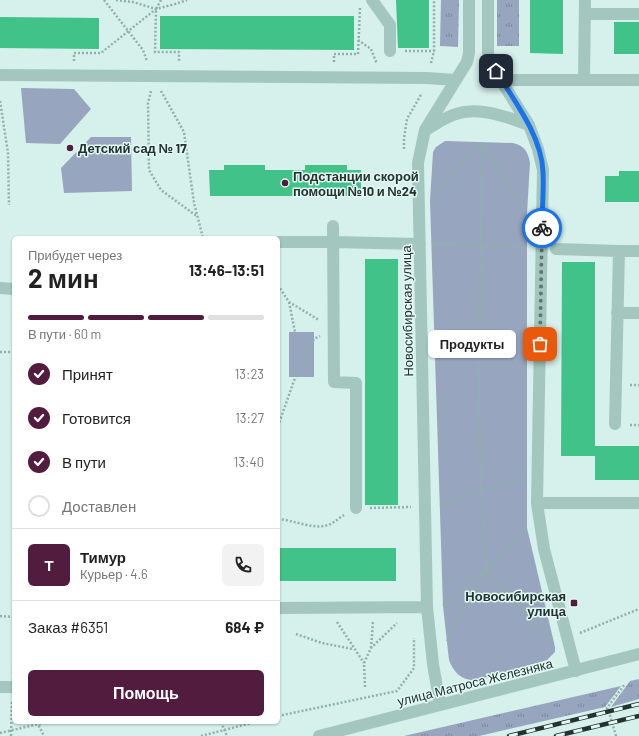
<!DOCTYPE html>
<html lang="ru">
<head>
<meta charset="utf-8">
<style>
	:root { --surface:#fff; --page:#f2f2f2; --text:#222; --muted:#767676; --line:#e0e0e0; --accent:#521c3e }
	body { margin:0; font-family:Barlow,sans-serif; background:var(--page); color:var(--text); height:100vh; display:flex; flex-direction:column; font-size:15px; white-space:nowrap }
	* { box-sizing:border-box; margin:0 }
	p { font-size:13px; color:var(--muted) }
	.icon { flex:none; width:22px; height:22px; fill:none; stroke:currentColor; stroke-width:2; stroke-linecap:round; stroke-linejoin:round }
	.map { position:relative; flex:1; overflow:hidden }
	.drawer { position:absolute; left:12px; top:236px; width:268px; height:488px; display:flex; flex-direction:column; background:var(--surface); border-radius:6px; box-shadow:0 1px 3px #0004 }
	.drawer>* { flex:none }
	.pin { position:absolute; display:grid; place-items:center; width:34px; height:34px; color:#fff; margin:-17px; border-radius:8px; box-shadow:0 2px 6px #0006 }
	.courier { position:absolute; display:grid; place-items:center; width:40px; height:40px; margin:-20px; border:3px solid #1a73e8; border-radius:50%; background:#fff; color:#222; box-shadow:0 1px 5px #0007 }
	.bubble { position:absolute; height:28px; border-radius:6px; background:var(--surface); box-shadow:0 1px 3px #0004; font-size:13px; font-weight:700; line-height:28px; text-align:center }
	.overview em { font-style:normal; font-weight:700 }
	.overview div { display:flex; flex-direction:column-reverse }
	.overview { display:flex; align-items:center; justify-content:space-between; height:68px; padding:0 16px }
	h1 { font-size:26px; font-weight:700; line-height:30px }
	.bar { display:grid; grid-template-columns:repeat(4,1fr); gap:6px 4px; align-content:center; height:48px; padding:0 16px }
	.bar i { height:5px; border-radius:3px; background:var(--line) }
	.bar .current { background:var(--accent) }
	.bar p { grid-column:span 4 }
	.line { display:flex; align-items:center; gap:10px; padding:0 16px; border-top:1px solid var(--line) }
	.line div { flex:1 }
	.round { display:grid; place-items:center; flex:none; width:42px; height:42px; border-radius:6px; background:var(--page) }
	ol { padding:0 16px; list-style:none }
	li { display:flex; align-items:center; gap:12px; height:44px }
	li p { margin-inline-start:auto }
	li .icon { padding:4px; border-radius:50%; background:var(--accent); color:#fff; stroke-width:4 }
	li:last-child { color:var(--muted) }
	li i { width:22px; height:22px; border:2px solid var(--line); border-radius:50% }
	.primary-button { display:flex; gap:8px; margin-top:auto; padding:8px 16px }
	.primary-button a { flex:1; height:46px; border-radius:6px; background:var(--accent); color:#fff; font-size:16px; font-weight:700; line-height:46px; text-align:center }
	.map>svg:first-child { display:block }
</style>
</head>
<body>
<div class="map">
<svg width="639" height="736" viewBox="0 0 639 736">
	<defs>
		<pattern id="grass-tufts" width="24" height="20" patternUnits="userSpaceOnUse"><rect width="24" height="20" fill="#97a5be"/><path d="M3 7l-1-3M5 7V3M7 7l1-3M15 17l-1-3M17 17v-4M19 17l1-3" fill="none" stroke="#7b879b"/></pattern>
	</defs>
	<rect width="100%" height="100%" fill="#d6f0eb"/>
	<!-- grass -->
	<path fill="url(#grass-tufts)" d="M 441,0 L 459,0 L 458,47 L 440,46 Z
		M 497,0 L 519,0 L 519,46 L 497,46 Z
		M 639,679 L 639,699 L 611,707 L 630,681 Z
		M 621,686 L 605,707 L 479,736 L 404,736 Z"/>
	<!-- green -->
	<path fill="#97a5be" d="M 21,88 L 74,89 L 91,109 L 60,144 L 26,143 Z
		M 91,137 L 131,137 L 132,191 L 64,193 L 61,168 Z
		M 445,141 L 513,143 C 525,146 528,152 530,163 L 527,213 L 527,528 L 555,647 L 555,652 L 547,660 L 477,680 C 462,681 454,673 449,660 L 443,606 L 430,201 L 433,152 L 436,147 Z
		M 289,332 L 314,332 L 314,377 L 289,377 Z"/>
	<!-- building -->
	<path fill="#41c288" d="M 396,0 L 429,0 L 429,48 L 398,48 Z
		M 530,0 L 563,0 L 563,54 L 530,53 Z
		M 160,16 L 354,16 L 354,50 L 160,49 Z
		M 0,17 L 99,18 L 99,49 L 0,48 Z
		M 614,22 L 639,22 L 639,54 L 614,54 Z
		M 224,165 L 265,165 L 265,170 L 305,170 L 305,165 L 347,165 L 347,170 L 361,170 L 361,196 L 210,196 L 209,170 L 224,170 Z
		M 619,171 L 639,171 L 639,202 L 605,202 L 605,176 L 619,176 Z
		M 365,259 L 398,259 L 398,505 L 365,505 Z
		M 562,262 L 595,262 L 595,456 L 561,456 Z
		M 595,446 L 639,446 L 639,480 L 595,480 Z
		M 278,548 L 396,548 L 396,581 L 278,581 Z"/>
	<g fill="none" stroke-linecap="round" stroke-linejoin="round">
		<!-- path -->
		<path stroke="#8eb2a9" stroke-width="2.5" stroke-dasharray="2 2" stroke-linecap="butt" d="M 104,0 L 143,50 L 147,61
			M 116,0 L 133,2 L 156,9 L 175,4 L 187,0
			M 161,0 L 156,9 L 155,52 L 179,52 L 179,62
			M 358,40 L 371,49 L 377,64
			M 405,51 L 434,51
			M 74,61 L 74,53 L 101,53 L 156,9
			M 334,62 L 334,54 L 358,54 L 360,8
			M 431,63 L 434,51 L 434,0
			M 151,91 L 148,103 L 149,170 L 161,190 L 198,217
			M 161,91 L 184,132 L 194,203 L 203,238
			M 0,101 L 8,153 L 9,205
			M 482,143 L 527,213
			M 404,149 L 404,138 L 407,119 L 422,93
			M 434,196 L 481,143
			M 434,244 L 527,247
			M 278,285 L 289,302 L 319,320
			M 289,302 L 295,332
			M 0,352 L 14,352
			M 630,385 L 639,385
			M 630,425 L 639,425
			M 278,426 L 295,378 L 314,339 L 320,336
			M 440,506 L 481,491 L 524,479
			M 370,508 L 411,507
			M 278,519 C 294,520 313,530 328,525 C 334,523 339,518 344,515
			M 487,570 L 552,640
			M 443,606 L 487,570 L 526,529
			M 0,616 L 14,617
			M 337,622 L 364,663
			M 580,633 L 639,609
			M 296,634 L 322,643 L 353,649
			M 447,641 L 487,570 L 481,491 L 479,392 L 482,143
			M 371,648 L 373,621
			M 13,674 L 14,635
			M 365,687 L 364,663 L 371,648 L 397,623
			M 278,716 L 397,691 L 414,668 L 414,638
			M 37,722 L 44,736
			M 221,722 L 227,736
			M 0,733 L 47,722
			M 11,736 L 12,701
			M 201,736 L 255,722
			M 616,736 L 609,712 L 607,708 L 625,684"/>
		<!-- minor -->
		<path stroke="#a3c7be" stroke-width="12" d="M 372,0 L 390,25 L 390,51
			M 488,0 L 488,53 L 490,63 L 529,125 L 538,149 L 543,170 L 537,503 L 544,549 L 576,671
			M 585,14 L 639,14
			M 0,75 L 427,78 L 456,80
			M 501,80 L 639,80
			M 584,80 L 585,0
			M 425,130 C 435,125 445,117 456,114 C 480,106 507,117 529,125
			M 333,226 L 334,382 L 356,383 L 356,508
			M 278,242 L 333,242 L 420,244
			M 556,249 L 619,251 L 615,424
			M 619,251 L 639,251
			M 0,288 L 14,289
			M 617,313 L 639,313
			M 537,503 L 639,503
			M 278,608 L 427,607
			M 0,687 L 13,687
			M 440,705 L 433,664 L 427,607 L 418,163 L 425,130 L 467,62 L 469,53 L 469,0
			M 319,736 L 639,654"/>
		<!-- rail casing -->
		<g stroke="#25322d" stroke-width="4.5">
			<path id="rail" d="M 509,736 L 639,704
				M 556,736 L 639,716"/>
		</g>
		<!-- rail -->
		<use href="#rail" stroke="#e2f8f4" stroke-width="3" stroke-dasharray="9" stroke-linecap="butt"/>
	</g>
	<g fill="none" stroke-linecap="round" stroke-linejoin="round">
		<!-- done -->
		<path stroke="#637470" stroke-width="4" stroke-dasharray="0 7.2" d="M 540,344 L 542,228"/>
		<!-- route -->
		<path stroke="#1a73e8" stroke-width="5" d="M 496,71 C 514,100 542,137 543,172 C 544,190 542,209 542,228"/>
	</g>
	<!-- markers -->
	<g fill="#521c3e" stroke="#e2f8f4" stroke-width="1.5">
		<circle cx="70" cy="148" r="4"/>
		<circle cx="285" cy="183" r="4"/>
		<rect x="570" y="599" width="8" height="8" rx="2"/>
	</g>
	<g text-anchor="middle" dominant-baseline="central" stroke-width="3" stroke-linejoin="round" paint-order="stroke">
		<!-- poi labels -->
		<g font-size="13" font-weight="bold" fill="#25322d" stroke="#e2f8f4" text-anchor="start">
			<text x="78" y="148">Детский сад № 17</text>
			<text x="293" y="176">Подстанции скорой<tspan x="293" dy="15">помощи №10 и №24</tspan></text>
			<text x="566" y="596" text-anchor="end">Новосибирская<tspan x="566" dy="15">улица</tspan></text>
		</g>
		<!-- street labels -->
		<g font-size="13" fill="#25322d" stroke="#e2f8f4">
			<text transform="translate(407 311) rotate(-91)">Новосибирская улица</text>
			<text transform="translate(475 682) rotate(-14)">улица Матроса Железняка</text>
		</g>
	</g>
</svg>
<div class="pin" style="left:540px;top:344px;background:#ea580c"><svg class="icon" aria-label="bag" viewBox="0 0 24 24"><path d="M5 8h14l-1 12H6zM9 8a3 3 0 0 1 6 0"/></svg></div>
<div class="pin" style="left:496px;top:71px;background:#1f2937"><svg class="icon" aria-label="home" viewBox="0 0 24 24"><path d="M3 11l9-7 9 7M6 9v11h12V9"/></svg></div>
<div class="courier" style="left:542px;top:228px"><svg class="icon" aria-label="bike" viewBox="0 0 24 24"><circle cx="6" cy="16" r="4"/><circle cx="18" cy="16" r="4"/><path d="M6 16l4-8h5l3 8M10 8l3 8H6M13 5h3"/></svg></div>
<div class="bubble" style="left:428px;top:330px;width:88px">Продукты</div>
<section class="drawer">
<div class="overview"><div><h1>2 мин</h1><p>Прибудет через</p></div><em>13:46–13:51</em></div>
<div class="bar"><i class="current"></i><i class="current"></i><i class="current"></i><i></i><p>В пути · 60 m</p></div>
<ol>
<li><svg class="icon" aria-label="check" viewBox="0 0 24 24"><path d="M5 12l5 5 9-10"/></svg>Принят<p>13:23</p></li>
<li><svg class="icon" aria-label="check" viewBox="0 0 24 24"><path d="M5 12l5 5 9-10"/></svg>Готовится<p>13:27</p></li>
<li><svg class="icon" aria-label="check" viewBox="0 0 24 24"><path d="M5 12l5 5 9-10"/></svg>В пути<p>13:40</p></li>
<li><i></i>Доставлен</li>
</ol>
<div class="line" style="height:72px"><b class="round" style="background:var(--accent);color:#fff">Т</b><div><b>Тимур</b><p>Курьер · 4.6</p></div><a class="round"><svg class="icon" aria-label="phone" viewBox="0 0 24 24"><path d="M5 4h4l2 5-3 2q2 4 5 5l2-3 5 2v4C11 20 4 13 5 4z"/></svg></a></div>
<div class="line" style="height:52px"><div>Заказ #6351</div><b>684 ₽</b></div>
<div class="primary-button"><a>Помощь</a></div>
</section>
</div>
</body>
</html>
